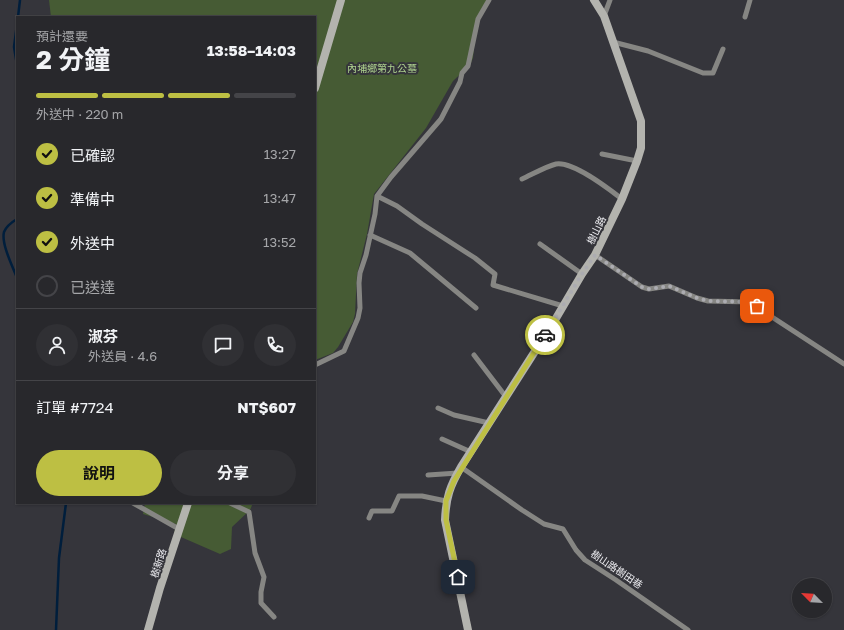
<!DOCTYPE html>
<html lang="zh-TW">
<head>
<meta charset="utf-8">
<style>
	:root { --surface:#28282c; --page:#303034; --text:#f1f3f6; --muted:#a5a6a9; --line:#444448; --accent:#bdbf43 }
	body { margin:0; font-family:"Golos Text","Noto Sans TC",sans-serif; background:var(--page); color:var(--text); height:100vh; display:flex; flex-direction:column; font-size:15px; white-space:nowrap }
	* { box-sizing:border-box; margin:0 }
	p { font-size:13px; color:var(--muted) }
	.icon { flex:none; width:22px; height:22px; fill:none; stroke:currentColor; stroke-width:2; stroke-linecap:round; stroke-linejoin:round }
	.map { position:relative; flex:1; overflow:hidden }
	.details { position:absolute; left:16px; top:16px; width:300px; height:488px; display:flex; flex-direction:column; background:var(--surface); border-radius:0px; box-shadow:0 1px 3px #0004,0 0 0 1px var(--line) }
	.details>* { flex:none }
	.needle { width:26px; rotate:294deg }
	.fabs { position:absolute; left:792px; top:578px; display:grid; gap:8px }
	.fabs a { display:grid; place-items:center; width:40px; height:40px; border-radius:50%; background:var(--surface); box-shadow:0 1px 3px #0004,0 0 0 1px var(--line); font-size:20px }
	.pin { position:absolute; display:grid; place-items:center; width:34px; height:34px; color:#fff; margin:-17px; border-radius:8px; box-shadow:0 2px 6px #0006 }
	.courier { position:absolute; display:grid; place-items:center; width:40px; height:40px; margin:-20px; border:3px solid #bdbf43; border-radius:50%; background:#fff; color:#222; box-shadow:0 1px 5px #0007 }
	.overview em { font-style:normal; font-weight:700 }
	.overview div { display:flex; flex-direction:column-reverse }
	.overview { display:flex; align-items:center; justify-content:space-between; height:68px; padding:0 20px }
	h1 { font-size:26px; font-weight:700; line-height:30px }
	.bar { display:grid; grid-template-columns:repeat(4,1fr); gap:6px 4px; align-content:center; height:48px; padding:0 20px }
	.bar i { height:5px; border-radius:3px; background:var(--line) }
	.bar .current { background:var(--accent) }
	.bar p { grid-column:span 4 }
	.line { display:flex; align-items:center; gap:10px; padding:0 20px; border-top:1px solid var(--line) }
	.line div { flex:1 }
	.round { display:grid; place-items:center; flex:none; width:42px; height:42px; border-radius:21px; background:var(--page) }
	ol { padding:0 20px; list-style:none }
	li { display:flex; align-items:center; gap:12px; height:44px }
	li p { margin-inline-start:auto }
	li .icon { padding:4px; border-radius:50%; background:var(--accent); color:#111; stroke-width:4 }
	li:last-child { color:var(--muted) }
	li i { width:22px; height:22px; border:2px solid var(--line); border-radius:50% }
	.primary-button { display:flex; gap:8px; margin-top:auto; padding:8px 20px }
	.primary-button a { flex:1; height:46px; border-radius:24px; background:var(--accent); color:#111; font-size:16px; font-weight:700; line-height:46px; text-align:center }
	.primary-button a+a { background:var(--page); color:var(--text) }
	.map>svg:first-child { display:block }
</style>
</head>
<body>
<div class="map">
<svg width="844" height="630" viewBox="0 0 844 630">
	<rect width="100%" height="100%" fill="#35353b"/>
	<!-- green -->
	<path fill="#465b34" d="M 49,0 L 491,0 L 477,19 L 473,58 L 470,65 L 453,81 L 426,128 L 374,194 L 367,234 L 357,274 L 355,314 L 353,322 L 338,347 L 333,353 L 315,360 L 315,17 L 51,17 Z
		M 145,503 L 253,503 L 250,510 L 232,527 L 231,549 L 220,554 L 174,534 L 176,524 L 143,514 Z"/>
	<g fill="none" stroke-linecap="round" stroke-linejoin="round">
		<!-- stream -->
		<path stroke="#001e3c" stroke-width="2.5" d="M 18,17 L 20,0
			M 17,24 L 14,47 L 17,65
			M 17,219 C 12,222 6,227 4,232 C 1,244 13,267 17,278
			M 56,630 L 59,558 L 66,503"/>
		<!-- lane -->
		<path stroke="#868683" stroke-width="5" d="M 604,16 L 610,0
			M 745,17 L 750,0
			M 613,42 L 648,51 L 703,73 L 713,73 L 723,49
			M 602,154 L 637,161
			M 522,179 C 531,175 547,166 556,164 C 573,161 609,189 622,199
			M 377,196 L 397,206 L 422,224 L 475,258 L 495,274 L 493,285 L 563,306
			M 370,235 L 410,253 L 476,308
			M 540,244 L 582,274
			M 595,255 L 642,287 L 649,289 L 669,286 L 697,298 L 708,301 L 749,302 L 844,364
			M 474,355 L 506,397
			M 315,365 L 344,351 L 358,318 L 360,308 L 359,283 L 360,273 L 366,255 L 375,214 L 377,196 L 391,177 L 441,119 L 460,82 L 462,73 L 468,66 L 478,19 L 489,0
			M 438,408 L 454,415 L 489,423
			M 442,439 L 471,452
			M 461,467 L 522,510 L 544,524 L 563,529 L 576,550 L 585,560 L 616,580 L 688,630
			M 428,475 L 458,473
			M 133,503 L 179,529
			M 230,503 L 249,512 L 255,553 L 264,577 L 261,592 L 261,603 L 274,617
			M 369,518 L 372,511 L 392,511 L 399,496 L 422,496 L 446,501"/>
		<!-- secondary -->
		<path stroke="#b3b3ae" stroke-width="8" d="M 315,88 L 341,0
			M 148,630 L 160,588 L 188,503
			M 468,630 L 445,520 C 446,497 450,486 461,467 L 555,320 L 582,274 L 595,255 L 622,199 L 637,161 L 641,148 L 641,121 L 604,16 L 594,0"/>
	</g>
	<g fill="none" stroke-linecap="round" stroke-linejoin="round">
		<!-- done -->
		<path stroke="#acacb1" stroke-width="4" stroke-dasharray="0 7.2" d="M 545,335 L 582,274 L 595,255 L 642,287 L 649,289 L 669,286 L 697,298 L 708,301 L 749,302 L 757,306"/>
		<!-- route -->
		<path stroke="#bdbf43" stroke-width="5" d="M 458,577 L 446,520 L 446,501 L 454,481 L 545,335"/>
	</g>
	<g text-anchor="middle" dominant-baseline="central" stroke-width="4" stroke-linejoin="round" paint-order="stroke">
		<!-- park labels -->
		<g font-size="10" fill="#afd38f" stroke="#35353b">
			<text x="382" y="68">內埔鄉第九公墓</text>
		</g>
		<!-- street labels -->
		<g font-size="10" fill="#ececf0" stroke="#35353b">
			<text transform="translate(596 230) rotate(-64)">樹山路</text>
			<text transform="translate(158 563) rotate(-72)">樹新路</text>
			<text transform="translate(617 569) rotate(34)">樹山路樹田巷</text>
		</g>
	</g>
</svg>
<div class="fabs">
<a><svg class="needle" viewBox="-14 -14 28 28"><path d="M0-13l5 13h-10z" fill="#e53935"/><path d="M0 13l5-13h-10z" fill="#a5a6a9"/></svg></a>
</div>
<div class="pin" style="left:757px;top:306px;background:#ea580c"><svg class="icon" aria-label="bag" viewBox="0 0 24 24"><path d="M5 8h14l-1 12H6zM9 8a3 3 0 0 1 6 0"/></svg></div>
<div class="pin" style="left:458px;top:577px;background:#1f2937"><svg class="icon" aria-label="home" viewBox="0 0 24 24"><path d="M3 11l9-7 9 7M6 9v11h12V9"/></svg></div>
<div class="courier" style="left:545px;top:335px"><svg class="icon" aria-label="car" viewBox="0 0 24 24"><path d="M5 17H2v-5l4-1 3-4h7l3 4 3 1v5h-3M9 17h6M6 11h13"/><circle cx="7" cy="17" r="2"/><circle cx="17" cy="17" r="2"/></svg></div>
<section class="details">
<div class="overview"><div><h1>2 分鐘</h1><p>預計還要</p></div><em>13:58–14:03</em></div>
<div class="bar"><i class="current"></i><i class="current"></i><i class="current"></i><i></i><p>外送中 · 220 m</p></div>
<ol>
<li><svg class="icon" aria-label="check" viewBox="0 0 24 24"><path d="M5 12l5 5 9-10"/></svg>已確認<p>13:27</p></li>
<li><svg class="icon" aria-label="check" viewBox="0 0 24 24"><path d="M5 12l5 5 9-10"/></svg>準備中<p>13:47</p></li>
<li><svg class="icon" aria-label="check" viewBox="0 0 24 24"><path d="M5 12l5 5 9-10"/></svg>外送中<p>13:52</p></li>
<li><i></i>已送達</li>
</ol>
<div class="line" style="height:72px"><a class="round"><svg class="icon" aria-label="person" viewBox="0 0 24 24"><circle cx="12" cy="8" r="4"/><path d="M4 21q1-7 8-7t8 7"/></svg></a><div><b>淑芬</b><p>外送員 · 4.6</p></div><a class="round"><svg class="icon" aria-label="chat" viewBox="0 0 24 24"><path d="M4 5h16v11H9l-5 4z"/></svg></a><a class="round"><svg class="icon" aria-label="phone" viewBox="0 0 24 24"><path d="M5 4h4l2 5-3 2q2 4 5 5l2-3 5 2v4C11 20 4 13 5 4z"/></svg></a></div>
<div class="line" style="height:52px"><div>訂單 #7724</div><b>NT$607</b></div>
<div class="primary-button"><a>說明</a><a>分享</a></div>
</section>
</div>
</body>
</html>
